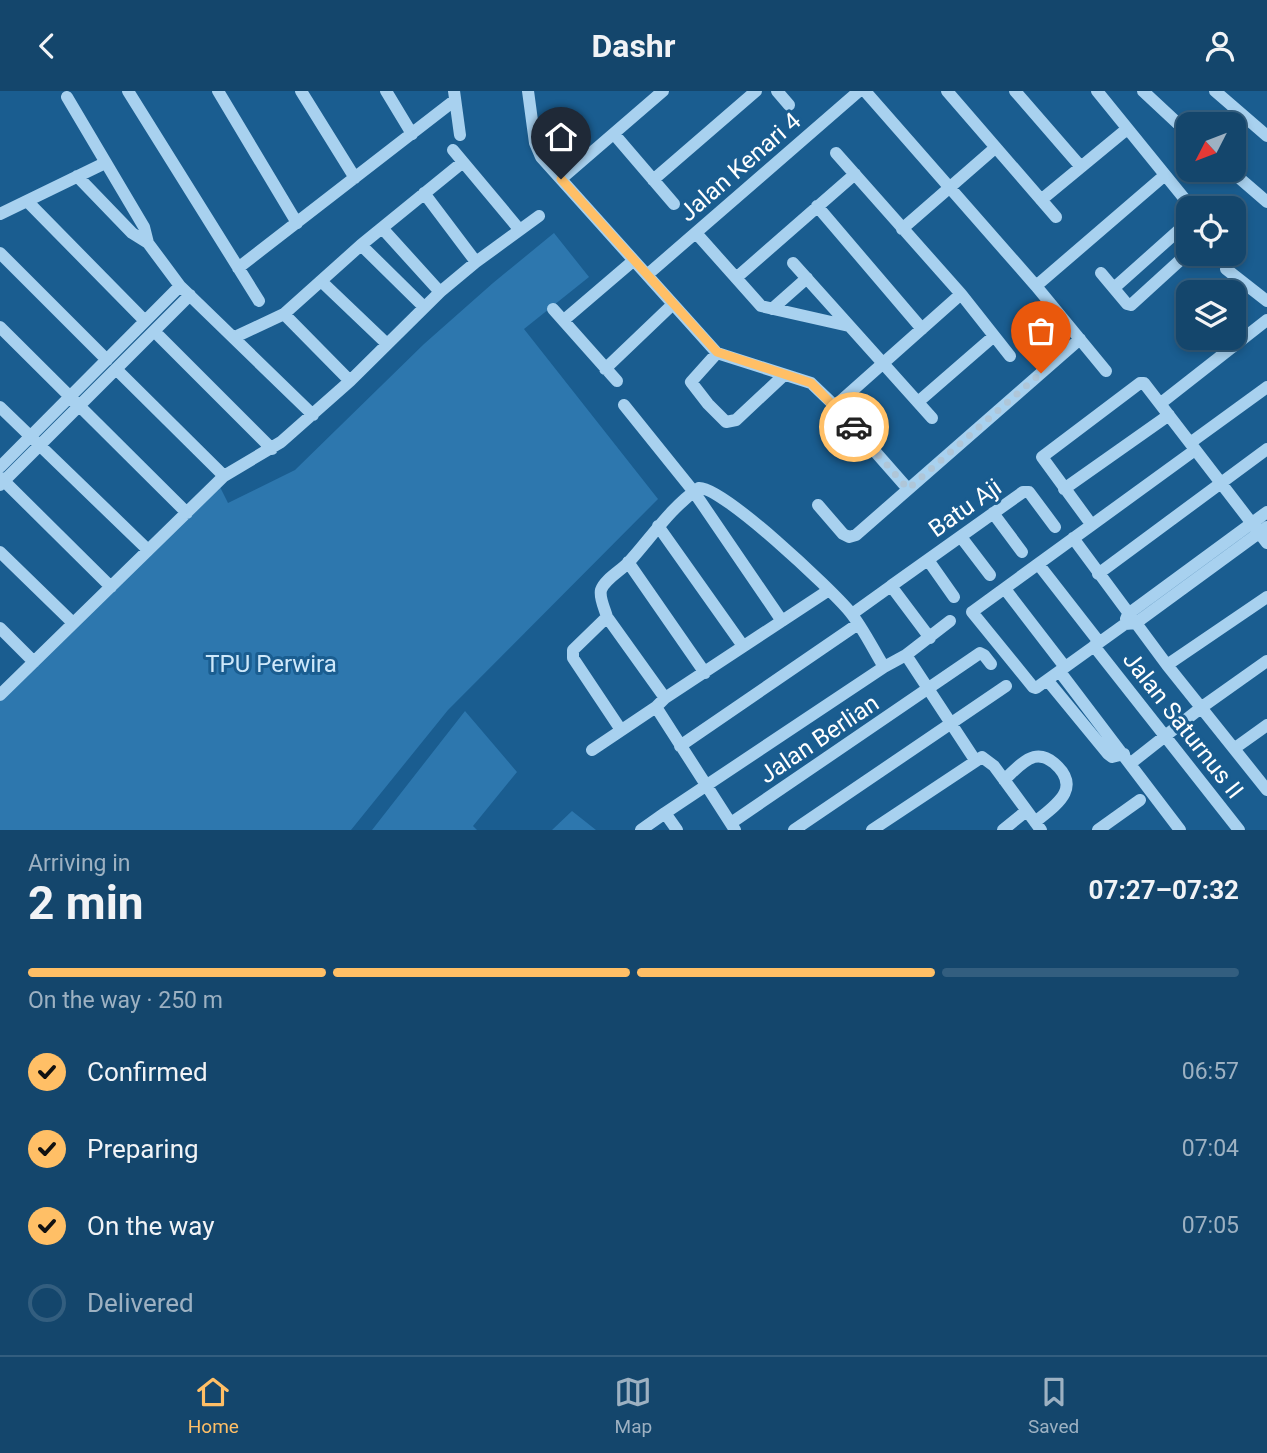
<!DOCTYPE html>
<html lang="en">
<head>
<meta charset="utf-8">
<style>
	:root { --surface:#14466c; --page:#1d4d72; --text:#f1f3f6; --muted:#9db1c2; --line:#335e7f; --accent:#ffbf66 }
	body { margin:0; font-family:Roboto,sans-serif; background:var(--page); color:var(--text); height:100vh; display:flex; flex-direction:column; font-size:26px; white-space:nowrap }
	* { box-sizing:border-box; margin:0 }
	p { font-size:23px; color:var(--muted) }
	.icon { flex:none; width:38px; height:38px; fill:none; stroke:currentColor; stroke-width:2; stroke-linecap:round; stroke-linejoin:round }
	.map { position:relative; height:739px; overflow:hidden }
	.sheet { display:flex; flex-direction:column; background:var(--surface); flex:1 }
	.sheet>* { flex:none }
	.needle { width:46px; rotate:228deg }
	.controls { position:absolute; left:1176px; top:21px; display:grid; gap:14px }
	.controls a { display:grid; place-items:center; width:70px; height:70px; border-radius:14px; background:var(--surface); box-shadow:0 4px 10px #0003,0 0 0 2px var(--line); font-size:35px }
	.pin { position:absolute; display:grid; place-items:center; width:60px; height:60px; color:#fff; margin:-72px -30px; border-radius:50% 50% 50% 0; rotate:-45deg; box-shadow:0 0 7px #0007 }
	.pin .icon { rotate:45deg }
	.courier { position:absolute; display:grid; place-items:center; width:70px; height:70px; margin:-35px; border:5px solid #ffbf66; border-radius:50%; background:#fff; color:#222; box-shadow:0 2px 9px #0007 }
	.summary em { font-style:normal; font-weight:700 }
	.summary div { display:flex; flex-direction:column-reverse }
	.summary { display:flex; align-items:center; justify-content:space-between; height:119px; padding:0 28px }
	h1 { font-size:46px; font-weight:700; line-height:52px }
	.bar { display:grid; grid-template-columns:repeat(4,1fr); gap:10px 7px; align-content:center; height:84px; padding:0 28px }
	.bar i { height:9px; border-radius:5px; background:var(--line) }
	.bar .on { background:var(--accent) }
	.bar p { grid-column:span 4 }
	ol { padding:0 28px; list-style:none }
	li { display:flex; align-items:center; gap:21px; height:77px }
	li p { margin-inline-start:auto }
	li .icon { padding:7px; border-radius:50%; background:var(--accent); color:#111; stroke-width:4 }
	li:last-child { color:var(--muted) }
	li i { width:38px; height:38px; border:4px solid var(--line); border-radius:50% }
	header { display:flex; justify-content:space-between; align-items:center; height:91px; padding:0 28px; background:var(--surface); font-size:32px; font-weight:700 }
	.dock { display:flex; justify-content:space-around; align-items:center; height:98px; border-top:2px solid var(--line); background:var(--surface); font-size:19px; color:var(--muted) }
	.dock a { display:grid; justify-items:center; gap:4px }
	.dock .on { color:var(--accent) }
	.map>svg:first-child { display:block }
</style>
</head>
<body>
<header><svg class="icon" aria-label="back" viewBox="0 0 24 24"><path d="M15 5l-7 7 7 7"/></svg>Dashr<svg class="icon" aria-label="person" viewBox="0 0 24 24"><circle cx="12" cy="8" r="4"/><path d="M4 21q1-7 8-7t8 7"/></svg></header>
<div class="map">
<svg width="1267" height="739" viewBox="0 0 1267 739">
	<rect width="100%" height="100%" fill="#1a5d90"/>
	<!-- green -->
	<path fill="#2d77ae" d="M 554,142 L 589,186 L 524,238 L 658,408 L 448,619 L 351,739 L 0,739 L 0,610 L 216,388 L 228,412 L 295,379 L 424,253 L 493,192 Z
		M 465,620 L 517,681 L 473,735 L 477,739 L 372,739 Z
		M 572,720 L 596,739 L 552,739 Z"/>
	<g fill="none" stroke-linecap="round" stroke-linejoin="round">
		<!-- minor -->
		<path stroke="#a8d1ef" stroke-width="12" d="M 128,0 L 259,210
			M 218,0 L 297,132
			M 301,0 L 355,87
			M 386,0 L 412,43
			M 454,0 L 460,44
			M 528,0 L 535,52 L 541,66 L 717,262 L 811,292 L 835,315 L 908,398
			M 777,0 L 789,14
			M 865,0 L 1036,195 L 1106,280
			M 947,0 L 1056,126
			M 1015,0 L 1081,76
			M 1097,0 L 1192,117
			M 1143,0 L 1188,42
			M 1215,0 L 1267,45
			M 67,6 L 144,136 L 148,152
			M 614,43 L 674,113
			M 453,59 L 519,138
			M 836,62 L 961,203 L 1010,265
			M 1230,79 L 1267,111
			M 77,85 L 132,142 L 148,152 L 180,195 L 313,324
			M 561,88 L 663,0
			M 653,89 L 756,0
			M 424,102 L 476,171
			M 1041,109 L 1127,38
			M 27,110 L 145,230
			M 817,115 L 922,238
			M 0,123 L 105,72
			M 382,137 L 440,201
			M 902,138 L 995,57
			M 696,142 L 761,215 L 849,235
			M 361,154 L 424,216
			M 0,162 L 107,269
			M 793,172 L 932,327
			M 238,177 L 455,9
			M 1226,178 L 1267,210
			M 1101,182 L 1127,213 L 1131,214 L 1188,162
			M 647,184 L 859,0
			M 736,187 L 855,83
			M 322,191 L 387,253
			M 1036,195 L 1165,84
			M 1114,197 L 1188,131
			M 553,218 L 617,290
			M 772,218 L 807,187
			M 284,223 L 350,290
			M 564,229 L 633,170
			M 0,236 L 187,422
			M 154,240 L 272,358
			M 235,246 L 284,223 L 361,154 L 463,71
			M 717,262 L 691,291 L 708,313 L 726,331 L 736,329 L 783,285
			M 116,278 L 224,385
			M 605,278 L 672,214
			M 918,311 L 994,245
			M 1161,312 L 1267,229
			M 624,314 L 694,401 L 782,530
			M 835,315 L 961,203
			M 0,316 L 148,459
			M 1190,352 L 1267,296
			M 0,376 L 180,195
			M 0,386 L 111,496
			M 0,394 L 190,204
			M 1064,398 L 1169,324
			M 818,414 L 843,443 L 849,446 L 856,444 L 1080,248
			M 993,422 L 1022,461
			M 1091,433 L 1042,366 L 1140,292 L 1144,292 L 1267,452
			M 658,435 L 743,555
			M 961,446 L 990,484
			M 1073,447 L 1167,574 L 1267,699
			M 0,461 L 73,532
			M 928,469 L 954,506
			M 628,471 L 705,582
			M 1039,474 L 1099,551
			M 1098,483 L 1267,358
			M 891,495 L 1023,401 L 1029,401 L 1055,436
			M 1005,498 L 1065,576
			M 852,523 L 891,495 L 930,547
			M 607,526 L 665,607
			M 1126,528 L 1128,523 L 1267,421
			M 1136,532 L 1125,533 L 1036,597 L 1033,596 L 972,521 L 1195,359
			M 1136,532 L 1267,436
			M 0,537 L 34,571
			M 1094,555 L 1239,739
			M 906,564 L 975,669
			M 1167,574 L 1267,506
			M 1060,581 L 1180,739
			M 1048,590 L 1108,663 L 1112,666 L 1124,663
			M 0,604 L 224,385 L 281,351 L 350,290 L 440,201 L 476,171 L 539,125
			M 656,616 L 735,739
			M 621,639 L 573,567 L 573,559 L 607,526 C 605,518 599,507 601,499 C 604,489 620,480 628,472 C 651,447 670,417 699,397 C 722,395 832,499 850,521 C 863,537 873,558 884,576
			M 680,655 L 858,533
			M 1235,657 L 1267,634
			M 592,659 L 656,616 L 665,607 L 829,499
			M 1131,672 L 1202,616 L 1267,570
			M 1004,689 C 1013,681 1023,669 1034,666 C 1042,664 1048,667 1054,672 C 1083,697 1056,714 1035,731
			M 731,732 L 980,562 L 984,564 L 991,573
			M 641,739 L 665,722
			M 677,739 L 665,722 L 884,576 L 906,564 L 950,530
			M 794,739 L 1006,595
			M 872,739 L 982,666 L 994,675 L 1041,739
			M 1003,739 L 1025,721
			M 1098,739 L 1140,709"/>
	</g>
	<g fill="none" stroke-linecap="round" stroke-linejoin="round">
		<!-- done -->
		<path stroke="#afc6d8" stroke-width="7" stroke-dasharray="0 12.6" d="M 854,336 L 908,398 L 1041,282"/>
		<!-- route -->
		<path stroke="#ffbf66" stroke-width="9" d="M 561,88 L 717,261 L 811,292 L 854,336"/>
	</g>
	<g text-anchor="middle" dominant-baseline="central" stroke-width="6" stroke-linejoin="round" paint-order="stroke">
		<!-- street labels -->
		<g font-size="24" fill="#fff" stroke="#1a5d90">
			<text transform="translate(740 76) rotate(-41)">Jalan Kenari 4</text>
			<text transform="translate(965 417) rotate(-35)">Batu Aji</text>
			<text transform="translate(1183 634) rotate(52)">Jalan Saturnus II</text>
			<text transform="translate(819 648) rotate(-34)">Jalan Berlian</text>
		</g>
		<!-- park labels -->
		<g font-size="24" fill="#cee8fa" stroke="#1a5d90">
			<text x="271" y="573">TPU Perwira</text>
		</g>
	</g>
</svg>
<div class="controls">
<a><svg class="needle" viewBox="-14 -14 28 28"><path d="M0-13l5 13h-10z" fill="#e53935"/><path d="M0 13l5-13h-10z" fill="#9db1c2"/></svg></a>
<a><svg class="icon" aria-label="locate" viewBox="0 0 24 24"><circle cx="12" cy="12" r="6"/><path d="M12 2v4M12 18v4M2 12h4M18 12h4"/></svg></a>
<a><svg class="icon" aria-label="layers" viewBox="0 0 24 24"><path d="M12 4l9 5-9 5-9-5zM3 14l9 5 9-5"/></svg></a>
</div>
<div class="pin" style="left:1041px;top:282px;background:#ea580c"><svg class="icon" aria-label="bag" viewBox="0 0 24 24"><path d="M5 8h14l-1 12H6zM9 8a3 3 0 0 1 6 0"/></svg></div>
<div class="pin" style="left:561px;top:88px;background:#1f2937"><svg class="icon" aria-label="home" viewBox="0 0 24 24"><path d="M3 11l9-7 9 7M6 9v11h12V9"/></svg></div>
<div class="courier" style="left:854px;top:336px"><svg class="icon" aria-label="car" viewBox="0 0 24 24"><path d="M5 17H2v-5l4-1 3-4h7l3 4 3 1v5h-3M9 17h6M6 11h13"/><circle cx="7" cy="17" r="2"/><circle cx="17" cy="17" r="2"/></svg></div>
</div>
<section class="sheet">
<div class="summary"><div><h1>2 min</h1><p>Arriving in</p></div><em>07:27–07:32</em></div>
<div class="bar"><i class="on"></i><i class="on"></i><i class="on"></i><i></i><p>On the way · 250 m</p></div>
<ol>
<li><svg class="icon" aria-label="check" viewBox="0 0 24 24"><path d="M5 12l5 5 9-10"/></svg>Confirmed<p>06:57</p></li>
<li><svg class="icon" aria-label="check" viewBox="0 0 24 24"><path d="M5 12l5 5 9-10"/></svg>Preparing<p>07:04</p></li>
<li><svg class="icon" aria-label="check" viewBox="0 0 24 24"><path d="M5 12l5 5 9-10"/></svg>On the way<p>07:05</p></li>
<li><i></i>Delivered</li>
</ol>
</section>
<nav class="dock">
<a class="on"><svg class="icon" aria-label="home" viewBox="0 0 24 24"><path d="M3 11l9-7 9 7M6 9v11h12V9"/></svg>Home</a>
<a><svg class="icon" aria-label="map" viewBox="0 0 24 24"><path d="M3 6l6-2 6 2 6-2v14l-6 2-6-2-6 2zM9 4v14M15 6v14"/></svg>Map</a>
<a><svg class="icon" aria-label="saved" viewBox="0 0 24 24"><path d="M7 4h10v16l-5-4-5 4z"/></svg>Saved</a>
</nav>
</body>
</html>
